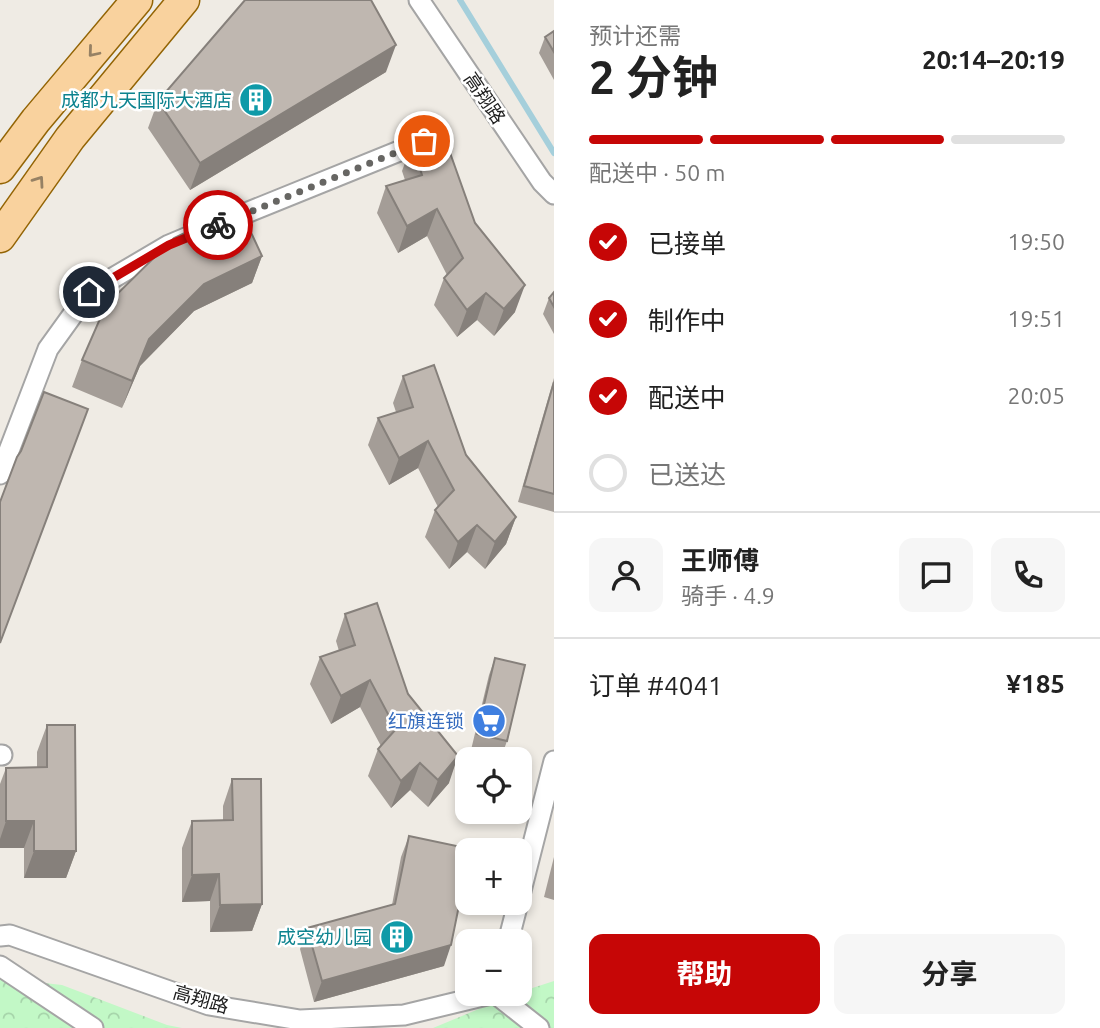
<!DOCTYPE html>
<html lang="zh">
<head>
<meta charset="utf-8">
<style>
	:root { --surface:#fff; --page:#f6f6f6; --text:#222; --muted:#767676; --line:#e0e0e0; --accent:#c60606 }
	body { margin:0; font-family:Ubuntu,"Noto Sans SC",sans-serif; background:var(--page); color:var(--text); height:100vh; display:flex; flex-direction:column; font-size:26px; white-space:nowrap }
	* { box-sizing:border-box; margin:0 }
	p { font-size:23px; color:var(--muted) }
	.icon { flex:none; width:38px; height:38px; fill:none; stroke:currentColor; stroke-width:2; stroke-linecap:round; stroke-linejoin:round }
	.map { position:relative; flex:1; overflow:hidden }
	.details { display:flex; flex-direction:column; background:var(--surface); width:546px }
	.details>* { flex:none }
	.tools { position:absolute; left:455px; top:747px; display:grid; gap:14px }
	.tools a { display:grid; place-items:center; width:77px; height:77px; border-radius:14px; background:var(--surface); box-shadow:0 4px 10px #0003; font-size:35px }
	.pin { position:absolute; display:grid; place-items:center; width:60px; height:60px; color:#fff; margin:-30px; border:4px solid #fff; border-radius:50%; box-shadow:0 2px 7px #0007 }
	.courier { position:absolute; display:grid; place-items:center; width:70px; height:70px; margin:-35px; border:5px solid #c60606; border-radius:50%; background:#fff; color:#222; box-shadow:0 2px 9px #0007 }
	.overview em { font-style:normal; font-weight:700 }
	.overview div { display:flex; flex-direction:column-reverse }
	.overview { display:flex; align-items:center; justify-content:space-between; height:119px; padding:0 35px }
	h1 { font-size:46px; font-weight:700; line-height:52px }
	.bar { display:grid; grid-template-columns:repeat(4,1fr); gap:10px 7px; align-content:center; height:84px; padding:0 35px }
	.bar i { height:9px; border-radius:5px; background:var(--line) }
	.bar .active { background:var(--accent) }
	.bar p { grid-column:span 4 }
	.line { display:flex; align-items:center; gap:18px; padding:0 35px; border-top:2px solid var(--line) }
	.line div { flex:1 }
	.round { display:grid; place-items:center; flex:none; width:74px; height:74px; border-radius:14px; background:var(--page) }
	ol { padding:0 35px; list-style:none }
	li { display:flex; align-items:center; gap:21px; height:77px }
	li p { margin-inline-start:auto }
	li .icon { padding:7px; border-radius:50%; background:var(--accent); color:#fff; stroke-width:4 }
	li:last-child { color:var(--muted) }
	li i { width:38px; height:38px; border:4px solid var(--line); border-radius:50% }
	.cta { display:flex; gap:14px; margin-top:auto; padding:14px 35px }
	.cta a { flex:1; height:80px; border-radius:14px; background:var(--accent); color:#fff; font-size:28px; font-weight:700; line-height:80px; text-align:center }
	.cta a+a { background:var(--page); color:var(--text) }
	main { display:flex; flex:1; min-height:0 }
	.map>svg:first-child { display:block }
</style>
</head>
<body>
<main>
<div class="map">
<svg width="554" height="1028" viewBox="0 0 554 1028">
	<defs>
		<pattern id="park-crowns" width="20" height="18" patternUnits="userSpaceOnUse" patternTransform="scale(1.75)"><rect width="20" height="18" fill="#c2f8c6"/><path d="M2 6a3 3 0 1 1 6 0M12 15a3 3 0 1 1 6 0" fill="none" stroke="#a6d4aa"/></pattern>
	</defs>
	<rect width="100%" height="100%" fill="#efebe4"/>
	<!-- park -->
	<path fill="url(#park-crowns)" d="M 0,978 L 62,985 L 167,1025 L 182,1028 L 0,1028 Z
		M 554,981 L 554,1028 L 433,1028 L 515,994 L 520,994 L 520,992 Z"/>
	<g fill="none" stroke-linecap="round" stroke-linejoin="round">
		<!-- stream -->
		<path stroke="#a5cfdb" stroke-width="6" d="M 460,0 L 554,153"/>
		<!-- minor casing -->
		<g stroke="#a5a5a5" stroke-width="23">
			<path id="minor" d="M 419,0 L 542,182 L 554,194
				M 219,224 L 424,141
				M 0,474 L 48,349 L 89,292 L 169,245 L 188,237
				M 0,755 L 2,755
				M 520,895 L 554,761
				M 0,936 L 10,935 L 209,1005 L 300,1020 L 404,1015 L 491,994
				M 508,942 L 518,903
				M 0,966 L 93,1028
				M 496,994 L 539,1028"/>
		</g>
		<!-- primary casing -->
		<g stroke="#936404" stroke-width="33">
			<path id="primary" d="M 0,168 L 36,120 L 137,0
				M 0,237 L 70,138 L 184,0"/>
		</g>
		<!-- minor -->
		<use href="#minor" stroke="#fff" stroke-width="19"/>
		<!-- primary -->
		<use href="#primary" stroke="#f9d29e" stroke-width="30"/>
	</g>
	<!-- wall -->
	<path fill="#a49d97" d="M 554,31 L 554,80 L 539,53 L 545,37 Z
		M 386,72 L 190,190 L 148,128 L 158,101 Z
		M 412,144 L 475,223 L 515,312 L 494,336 L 477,320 L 457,337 L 434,305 L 444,278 L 447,275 L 427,236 L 398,253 L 377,213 L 386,186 L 405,180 L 402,171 Z
		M 262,256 L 252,283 L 194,311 L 140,366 L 122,408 L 72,387 L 82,360 Z
		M 554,292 L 554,334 L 543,314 L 549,298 Z
		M 403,376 L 516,517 L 506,544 L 485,569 L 467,552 L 449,569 L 425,537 L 435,510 L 438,507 L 418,468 L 389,485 L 368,445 L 378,418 L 396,412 L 393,403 Z
		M 554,378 L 554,512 L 518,502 Z
		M 345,614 L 408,694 L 449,783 L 428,807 L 410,790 L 391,808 L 368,776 L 378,749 L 381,746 L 360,707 L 331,724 L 310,684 L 320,657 L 339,651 L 336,641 Z
		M 495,658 L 507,741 L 501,758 L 471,750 L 489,675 Z
		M 47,725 L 76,851 L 66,878 L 24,878 L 24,848 L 0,848 L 0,784 L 6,768 L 37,767 L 37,752 Z
		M 232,779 L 262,904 L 252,931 L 210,932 L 210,901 L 182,902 L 182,848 L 192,821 L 223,820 L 223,806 Z
		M 409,836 L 444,966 L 314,1002 L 300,949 L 307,928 L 392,905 L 401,857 Z
		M 554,857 L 554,900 L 544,897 Z"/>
	<!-- shaded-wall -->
	<path fill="#86807b" d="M 396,45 L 386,72 L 190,190 L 200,163 Z
		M 437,209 L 427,236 L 398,253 L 407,226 Z
		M 262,256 L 252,283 L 194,311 L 140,366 L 122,408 L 132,381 L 149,339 L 204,284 Z
		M 525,285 L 515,312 L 494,336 L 504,309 Z
		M 486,293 L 477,320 L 457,337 L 467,310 Z
		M 428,441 L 418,468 L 389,485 L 399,458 Z
		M 516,517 L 506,544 L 485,569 L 495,542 Z
		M 477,525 L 467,552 L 449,569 L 458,542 Z
		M 370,680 L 360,707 L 331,724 L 341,696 Z
		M 458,756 L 449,783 L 428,807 L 438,780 Z
		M 420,763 L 410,790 L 391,808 L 401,781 Z
		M 6,821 L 34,821 L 24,848 L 0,848 L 0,839 Z
		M 34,851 L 76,851 L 66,878 L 24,878 Z
		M 219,874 L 210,901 L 182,902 L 192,875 Z
		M 262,904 L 252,931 L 210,932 L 220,905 Z
		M 451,945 L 444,966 L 314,1002 L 322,981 Z"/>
	<!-- building -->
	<path fill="#bfb7b0" stroke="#86807b" stroke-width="2" d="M 245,0 L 371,0 L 396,45 L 200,163 L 158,101 Z
		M 554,31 L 554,52 L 545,37 Z
		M 443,133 L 475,223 L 525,285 L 504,309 L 486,293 L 467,310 L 444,278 L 463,258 L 437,209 L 407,226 L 386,186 L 422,175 L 412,144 Z
		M 239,207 L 262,256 L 204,284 L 149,339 L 132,381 L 82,360 L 106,305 L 174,238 Z
		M 554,292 L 554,307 L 549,298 Z
		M 434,365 L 466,455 L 516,517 L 495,542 L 477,525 L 458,542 L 435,510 L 454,490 L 428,441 L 399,458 L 378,418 L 413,407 L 403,376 Z
		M 554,382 L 554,494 L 524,486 Z
		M 44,392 L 88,409 L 0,643 L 0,502 L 17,457 L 21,451 Z
		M 377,603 L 408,694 L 458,756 L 438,780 L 420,763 L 401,781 L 378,749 L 396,729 L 370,680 L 341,696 L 320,657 L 355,645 L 345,614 Z
		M 495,658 L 525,665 L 507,741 L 477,734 Z
		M 47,725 L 75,725 L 76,851 L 34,851 L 34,821 L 6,821 L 6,768 L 47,767 Z
		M 232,779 L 261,779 L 262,904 L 220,905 L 219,874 L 192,875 L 192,821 L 233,820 Z
		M 409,836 L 471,849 L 470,850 L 467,850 L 467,866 L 451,945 L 322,981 L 307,928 L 395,904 Z"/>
	<!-- one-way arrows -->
	<defs><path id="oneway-chevron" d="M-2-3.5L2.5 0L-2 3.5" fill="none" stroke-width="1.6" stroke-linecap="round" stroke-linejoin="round" transform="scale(1.75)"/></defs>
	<g stroke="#968164">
		<use href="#oneway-chevron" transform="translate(93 52) rotate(130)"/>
		<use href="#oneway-chevron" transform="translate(39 181) rotate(-55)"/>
	</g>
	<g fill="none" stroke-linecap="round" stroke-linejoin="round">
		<!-- done -->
		<path stroke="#676663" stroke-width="7" stroke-dasharray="0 12.6" d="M 218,225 L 424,141"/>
		<!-- route -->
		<path stroke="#c60606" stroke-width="9" d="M 89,292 L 169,245 L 218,225"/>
	</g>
	<!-- icons -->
	<defs>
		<g id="building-disc" transform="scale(1.75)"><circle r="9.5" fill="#0f9aa8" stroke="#fff"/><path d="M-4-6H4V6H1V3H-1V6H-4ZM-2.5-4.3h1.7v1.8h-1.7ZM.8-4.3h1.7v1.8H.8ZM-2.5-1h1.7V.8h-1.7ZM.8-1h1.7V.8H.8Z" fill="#fff"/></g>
		<g id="supermarket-disc" transform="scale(1.75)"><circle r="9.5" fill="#3f7fe0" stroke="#fff"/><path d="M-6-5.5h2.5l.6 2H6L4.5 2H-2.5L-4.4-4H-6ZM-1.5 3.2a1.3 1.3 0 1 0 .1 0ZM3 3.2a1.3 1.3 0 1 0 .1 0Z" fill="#fff"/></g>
	</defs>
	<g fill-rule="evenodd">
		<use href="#building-disc" x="256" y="100"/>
		<use href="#supermarket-disc" x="489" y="721"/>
		<use href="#building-disc" x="397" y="937"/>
	</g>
	<g text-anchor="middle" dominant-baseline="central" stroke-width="5" stroke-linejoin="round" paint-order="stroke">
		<!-- street labels -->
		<g font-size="19" fill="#1e1e1e" stroke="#fff">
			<text transform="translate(485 98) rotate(56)">高翔路</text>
			<text transform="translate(201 999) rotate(16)">高翔路</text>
		</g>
		<!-- culture labels -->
		<g font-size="19" fill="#0d838f" stroke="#fff" text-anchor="end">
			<text x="232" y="100">成都九天国际大酒店</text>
			<text x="372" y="937">成空幼儿园</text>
		</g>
		<!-- shop labels -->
		<g font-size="19" fill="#366cbe" stroke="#fff" text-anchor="end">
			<text x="464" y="721">红旗连锁</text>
		</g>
	</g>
</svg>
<div class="tools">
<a><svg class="icon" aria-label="locate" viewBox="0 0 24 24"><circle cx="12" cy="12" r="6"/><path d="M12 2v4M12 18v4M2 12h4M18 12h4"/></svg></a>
<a>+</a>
<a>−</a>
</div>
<div class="pin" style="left:424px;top:141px;background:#ea580c"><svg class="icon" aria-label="bag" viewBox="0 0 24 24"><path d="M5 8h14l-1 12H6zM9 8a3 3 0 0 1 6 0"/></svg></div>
<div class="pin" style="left:89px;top:292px;background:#1f2937"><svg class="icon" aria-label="home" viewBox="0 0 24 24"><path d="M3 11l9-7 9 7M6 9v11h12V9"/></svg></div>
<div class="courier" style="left:218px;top:225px"><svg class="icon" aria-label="bike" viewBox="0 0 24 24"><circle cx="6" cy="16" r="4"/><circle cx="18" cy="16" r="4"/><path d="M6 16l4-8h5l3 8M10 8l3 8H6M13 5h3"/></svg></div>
</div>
<section class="details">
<div class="overview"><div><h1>2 分钟</h1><p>预计还需</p></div><em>20:14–20:19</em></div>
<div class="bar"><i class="active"></i><i class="active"></i><i class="active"></i><i></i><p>配送中 · 50 m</p></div>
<ol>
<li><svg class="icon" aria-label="check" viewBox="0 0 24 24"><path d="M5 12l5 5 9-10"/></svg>已接单<p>19:50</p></li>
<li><svg class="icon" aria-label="check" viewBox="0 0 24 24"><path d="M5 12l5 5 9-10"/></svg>制作中<p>19:51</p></li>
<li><svg class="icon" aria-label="check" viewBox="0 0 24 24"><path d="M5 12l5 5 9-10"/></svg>配送中<p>20:05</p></li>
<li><i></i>已送达</li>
</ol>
<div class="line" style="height:126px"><a class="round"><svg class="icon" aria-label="person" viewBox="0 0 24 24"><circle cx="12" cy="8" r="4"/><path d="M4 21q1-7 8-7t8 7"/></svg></a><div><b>王师傅</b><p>骑手 · 4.9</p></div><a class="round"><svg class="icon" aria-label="chat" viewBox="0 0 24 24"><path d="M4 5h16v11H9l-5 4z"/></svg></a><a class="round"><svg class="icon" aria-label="phone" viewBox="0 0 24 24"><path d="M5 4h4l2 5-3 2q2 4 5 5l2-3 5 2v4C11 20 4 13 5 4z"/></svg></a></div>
<div class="line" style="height:91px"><div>订单 #4041</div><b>¥185</b></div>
<div class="cta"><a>帮助</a><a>分享</a></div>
</section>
</main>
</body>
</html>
